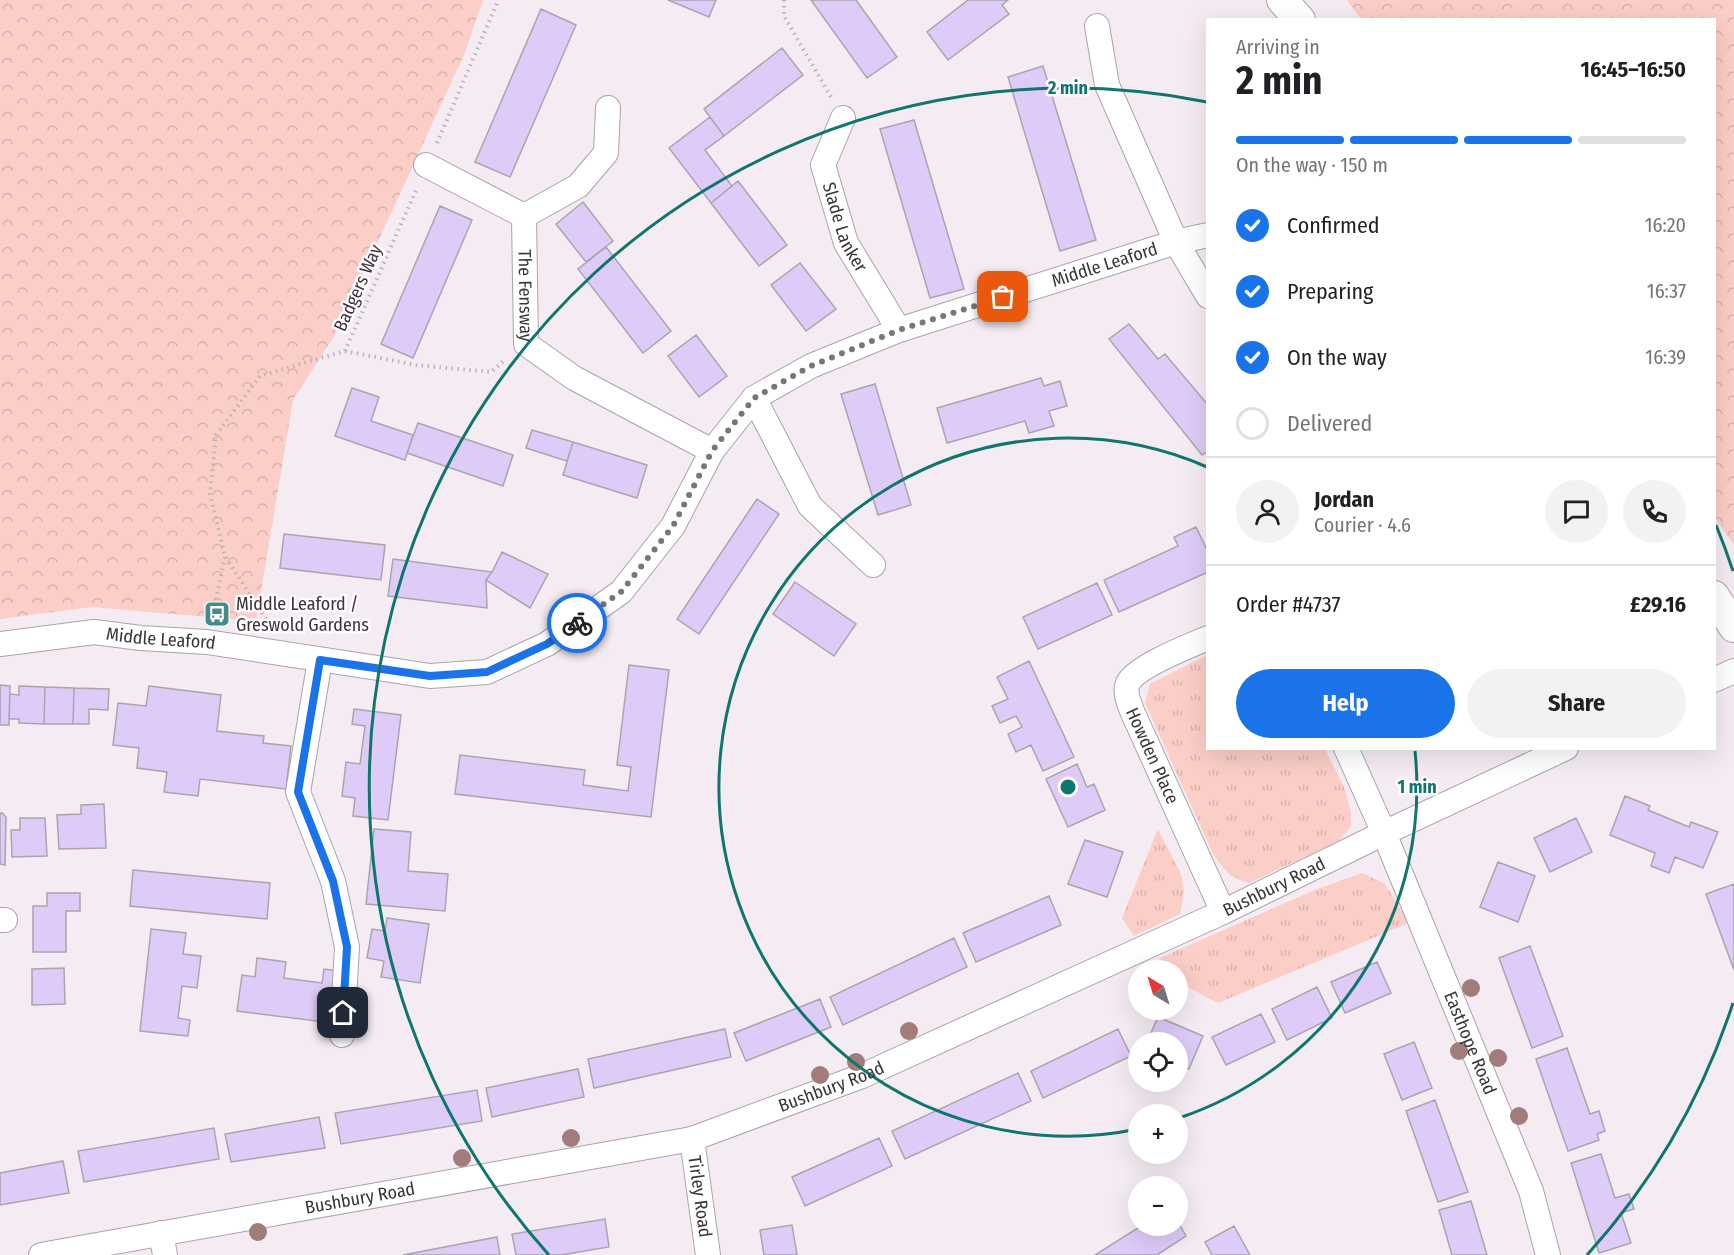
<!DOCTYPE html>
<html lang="en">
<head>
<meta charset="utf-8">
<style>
	:root { --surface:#fff; --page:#f2f2f2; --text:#202124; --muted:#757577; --line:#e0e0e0; --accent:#1a73e8 }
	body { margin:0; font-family:"Fira Sans Condensed",sans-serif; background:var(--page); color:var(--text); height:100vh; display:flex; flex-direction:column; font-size:22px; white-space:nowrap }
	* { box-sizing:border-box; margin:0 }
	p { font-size:20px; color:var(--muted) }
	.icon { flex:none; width:33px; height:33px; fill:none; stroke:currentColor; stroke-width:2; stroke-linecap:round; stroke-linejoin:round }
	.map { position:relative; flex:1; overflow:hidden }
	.sheet { position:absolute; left:1206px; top:18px; width:510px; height:732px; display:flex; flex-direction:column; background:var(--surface); border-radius:0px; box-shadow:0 6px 24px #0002 }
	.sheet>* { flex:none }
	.needle { width:39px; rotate:322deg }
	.tools { position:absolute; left:1128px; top:960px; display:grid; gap:12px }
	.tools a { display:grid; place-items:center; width:60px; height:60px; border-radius:50%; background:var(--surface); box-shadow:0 6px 24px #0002; font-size:30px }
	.pin { position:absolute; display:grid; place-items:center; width:51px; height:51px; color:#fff; margin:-26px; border-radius:12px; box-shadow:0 3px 9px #0006 }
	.courier { position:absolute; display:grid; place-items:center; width:60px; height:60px; margin:-30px; border:4px solid #1a73e8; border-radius:50%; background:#fff; color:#222; box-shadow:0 2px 8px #0007 }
	.summary em { font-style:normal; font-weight:700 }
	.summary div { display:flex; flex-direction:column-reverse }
	.summary { display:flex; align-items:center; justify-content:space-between; height:102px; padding:0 30px }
	h1 { font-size:39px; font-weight:700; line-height:45px }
	.bar { display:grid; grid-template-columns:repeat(4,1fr); gap:9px 6px; align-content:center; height:72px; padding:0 30px }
	.bar i { height:8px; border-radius:4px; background:var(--line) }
	.bar .on { background:var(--accent) }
	.bar p { grid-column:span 4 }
	.line { display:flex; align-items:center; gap:15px; padding:0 30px; border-top:2px solid var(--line) }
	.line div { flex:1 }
	.round { display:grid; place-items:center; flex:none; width:63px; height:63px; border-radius:32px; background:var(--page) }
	ol { padding:0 30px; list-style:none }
	li { display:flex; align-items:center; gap:18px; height:66px }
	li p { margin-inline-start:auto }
	li .icon { padding:6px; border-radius:50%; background:var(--accent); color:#fff; stroke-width:4 }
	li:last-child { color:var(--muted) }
	li i { width:33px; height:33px; border:3px solid var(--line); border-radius:50% }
	.cta { display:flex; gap:12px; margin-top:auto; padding:12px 30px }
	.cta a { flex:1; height:69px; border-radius:36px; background:var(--accent); color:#fff; font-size:24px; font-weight:700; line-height:69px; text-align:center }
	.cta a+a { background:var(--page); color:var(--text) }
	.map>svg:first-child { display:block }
</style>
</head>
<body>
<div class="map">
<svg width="1734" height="1255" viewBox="0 0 1734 1255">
	<defs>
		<pattern id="grass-tufts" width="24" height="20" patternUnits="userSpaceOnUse" patternTransform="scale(1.5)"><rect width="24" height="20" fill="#fbcec7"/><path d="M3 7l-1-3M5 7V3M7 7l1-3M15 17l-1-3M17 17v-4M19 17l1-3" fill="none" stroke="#d8b2ac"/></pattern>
		<pattern id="forest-crowns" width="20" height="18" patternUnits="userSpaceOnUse" patternTransform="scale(1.5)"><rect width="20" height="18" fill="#fbcec7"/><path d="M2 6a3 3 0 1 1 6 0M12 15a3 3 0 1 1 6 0" fill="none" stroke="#d8b2ac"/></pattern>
	</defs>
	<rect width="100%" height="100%" fill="#f5ecf3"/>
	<!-- grass -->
	<path fill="url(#grass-tufts)" d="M 1207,655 L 1208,748 L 1325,749 L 1344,787 L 1351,812 L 1351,826 L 1339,841 L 1249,883 C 1229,878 1225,870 1213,854 L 1145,703 L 1150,684 Z
		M 1158,829 L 1181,874 L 1184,892 L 1180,914 L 1134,936 L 1122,918 Z
		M 1362,873 L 1385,884 L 1409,923 L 1218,1003 L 1178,982 L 1178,970 L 1164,970 L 1160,958 L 1317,889 Z"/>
	<!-- forest -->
	<path fill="url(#forest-crowns)" d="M 0,0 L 483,0 L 464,55 L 335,335 L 293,400 L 256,621 L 92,607 L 0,619 Z
		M 1347,0 L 1734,0 L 1734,545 L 1714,517 L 1714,20 L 1361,19 Z"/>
	<!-- building -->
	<path fill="#decbf7" stroke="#a9a5ae" stroke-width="1.5" d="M 668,0 L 716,0 L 709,17 Z
		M 811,0 L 856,0 L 897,57 L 867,78 Z
		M 968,0 L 1008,0 L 1002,5 L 1009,14 L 948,60 L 927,32 Z
		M 541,9 L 576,25 L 510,177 L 475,162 Z
		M 782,48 L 803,75 L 724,136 L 704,109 Z
		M 1043,66 L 1096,240 L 1060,251 L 1008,77 Z
		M 710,117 L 724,136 L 705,150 L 732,186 L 711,203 L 669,148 Z
		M 914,120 L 964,289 L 930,298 L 880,129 Z
		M 738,181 L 787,245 L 759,266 L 711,203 Z
		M 583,202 L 613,241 L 586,262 L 556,224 Z
		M 440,206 L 472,220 L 413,358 L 381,344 Z
		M 606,247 L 671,331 L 643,353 L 578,269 Z
		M 800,263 L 836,309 L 806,331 L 771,285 Z
		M 1129,324 L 1158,359 L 1165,354 L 1208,405 L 1208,451 L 1202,455 L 1109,339 Z
		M 696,335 L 727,376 L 699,397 L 668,356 Z
		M 1041,378 L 1044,386 L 1060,381 L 1067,406 L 1049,411 L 1054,426 L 1029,433 L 1025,421 L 947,443 L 937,408 Z
		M 875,384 L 911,505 L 878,515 L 841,394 Z
		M 352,388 L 379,397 L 371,421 L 413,435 L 405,460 L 335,436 Z
		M 418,423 L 513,455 L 503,486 L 407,453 Z
		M 532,430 L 573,442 L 567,461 L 526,448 Z
		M 573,442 L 647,465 L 637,498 L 563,475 Z
		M 757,499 L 779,514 L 699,634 L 677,619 Z
		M 1196,527 L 1208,552 L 1208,572 L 1119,612 L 1104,580 L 1178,546 L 1174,537 Z
		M 284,534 L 385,545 L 381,580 L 280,568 Z
		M 502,552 L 548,574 L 530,608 L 486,580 L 492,572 Z
		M 393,559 L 492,572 L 486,580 L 487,608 L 388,596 Z
		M 795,582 L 856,624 L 834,656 L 773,614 Z
		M 1097,583 L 1112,615 L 1038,649 L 1023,617 Z
		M 1029,661 L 1074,757 L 1043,771 L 1031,745 L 1016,752 L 1008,734 L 1022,727 L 1016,716 L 1000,723 L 992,706 L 1008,699 L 997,677 Z
		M 629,665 L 669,670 L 651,817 L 455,794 L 460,755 L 585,770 L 583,785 L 628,791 L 631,767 L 617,765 Z
		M 0,685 L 10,686 L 9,725 L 0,725 Z
		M 19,686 L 45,687 L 44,724 L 19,723 L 19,719 L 9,719 L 10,694 L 19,695 Z
		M 149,686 L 221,695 L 217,731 L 264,736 L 263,743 L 291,746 L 286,789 L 200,779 L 198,796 L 164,792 L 167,772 L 137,768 L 139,748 L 113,745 L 118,703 L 146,706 Z
		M 45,687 L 74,688 L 73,724 L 44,724 Z
		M 74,688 L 109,689 L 108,710 L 89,709 L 89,724 L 73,724 Z
		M 354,709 L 401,715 L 388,820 L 353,816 L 355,798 L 342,796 L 346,762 L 360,764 L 365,726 L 352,724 Z
		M 1077,764 L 1087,787 L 1094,784 L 1105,810 L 1068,827 L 1046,779 Z
		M 1625,796 L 1650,806 L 1648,810 L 1689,827 L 1691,822 L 1718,832 L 1703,868 L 1675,857 L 1669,873 L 1651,866 L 1655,853 L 1610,835 Z
		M 104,804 L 106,848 L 59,849 L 57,815 L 81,814 L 81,805 Z
		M 0,813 L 2,813 L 6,817 L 5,865 L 0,864 Z
		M 20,818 L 45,818 L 47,856 L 12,857 L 11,830 L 20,830 Z
		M 1576,818 L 1592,852 L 1550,872 L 1534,838 Z
		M 374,829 L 411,832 L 408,871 L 448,874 L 445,911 L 366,904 Z
		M 1085,840 L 1123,852 L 1107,897 L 1068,884 Z
		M 1498,862 L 1535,876 L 1518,922 L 1480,907 Z
		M 133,870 L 270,883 L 267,919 L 130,906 Z
		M 1734,884 L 1734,970 L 1706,894 Z
		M 47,893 L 80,893 L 80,911 L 66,911 L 66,952 L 33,952 L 33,906 L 47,906 Z
		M 1049,896 L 1061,925 L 976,962 L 963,933 Z
		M 387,918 L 429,924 L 420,983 L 381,977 L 384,961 L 367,958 L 372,929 L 385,931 Z
		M 151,929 L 186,933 L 183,954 L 201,956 L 197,988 L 182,986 L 178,1018 L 190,1020 L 188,1036 L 140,1031 Z
		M 954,938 L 967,967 L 843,1025 L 830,997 Z
		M 1530,946 L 1563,1036 L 1532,1048 L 1499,958 Z
		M 257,958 L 286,962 L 284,978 L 322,983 L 324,969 L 339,971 L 332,1023 L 237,1011 L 242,975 L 255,977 Z
		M 1377,962 L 1391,993 L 1345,1013 L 1331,982 Z
		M 64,968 L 65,1004 L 32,1005 L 32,969 Z
		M 1317,987 L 1332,1018 L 1287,1040 L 1272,1009 Z
		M 820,999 L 831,1027 L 746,1061 L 734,1033 Z
		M 1261,1014 L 1275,1042 L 1226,1065 L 1212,1037 Z
		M 1158,1017 L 1203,1036 L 1189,1069 L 1178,1064 L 1178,1042 L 1147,1042 Z
		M 725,1029 L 731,1057 L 594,1088 L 588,1059 Z
		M 1118,1029 L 1131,1056 L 1043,1098 L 1031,1071 Z
		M 1414,1042 L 1432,1088 L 1402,1100 L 1384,1054 Z
		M 1567,1048 L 1590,1114 L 1599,1111 L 1605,1131 L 1597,1134 L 1599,1140 L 1568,1151 L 1536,1059 Z
		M 578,1069 L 584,1097 L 492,1117 L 486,1088 Z
		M 1018,1073 L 1031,1101 L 905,1159 L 892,1131 Z
		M 477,1090 L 482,1121 L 341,1144 L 335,1113 Z
		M 1435,1100 L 1468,1192 L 1438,1202 L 1406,1111 Z
		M 319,1117 L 325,1148 L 231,1162 L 225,1134 Z
		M 214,1128 L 219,1159 L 84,1182 L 78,1151 Z
		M 879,1138 L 892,1166 L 805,1206 L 792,1177 Z
		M 1601,1154 L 1615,1198 L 1629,1194 L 1634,1209 L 1621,1213 L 1631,1243 L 1599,1253 L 1571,1163 Z
		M 63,1161 L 69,1193 L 0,1205 L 0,1173 Z
		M 1471,1201 L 1487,1255 L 1452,1255 L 1439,1210 Z
		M 605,1219 L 609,1247 L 561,1255 L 516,1255 L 512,1234 Z
		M 1178,1222 L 1186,1236 L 1157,1255 L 1095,1255 L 1141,1226 L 1178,1226 Z
		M 792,1225 L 797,1255 L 764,1255 L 760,1230 Z
		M 1234,1226 L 1250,1255 L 1212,1255 L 1205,1242 Z
		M 497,1237 L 500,1255 L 403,1255 Z"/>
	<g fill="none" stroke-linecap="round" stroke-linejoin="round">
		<!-- minor casing -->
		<g stroke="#aba3aa" stroke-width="26">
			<g id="minor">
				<path d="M 1097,26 L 1107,85 L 1176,242 L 1208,296"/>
				<path id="s1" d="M 843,118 L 823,165 L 846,243 L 899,330"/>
				<path id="s2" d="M 426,165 L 524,216 L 526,344 L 574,378 L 712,451"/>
				<path d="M 524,216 L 578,186 L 606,153 L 608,108"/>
				<path d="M 754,398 L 810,506 L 873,565"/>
				<path id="s3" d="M 1208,638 C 1189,646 1137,666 1128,683 C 1124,691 1129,703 1132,711 L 1223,912"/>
				<path id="s4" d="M 0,644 L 94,632 L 141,638 L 207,642 L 430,676 L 487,672 L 547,644 L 621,592 L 673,526 L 712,451 L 754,398 L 811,366 L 899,330 L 1176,242 L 1208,235"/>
				<path d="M 320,660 L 298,792 L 333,881 L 347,947 L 342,1035"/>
				<path d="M 1714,680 L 1734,671"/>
				<path id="s5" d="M 1346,748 L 1384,833 L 1531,1191 L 1548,1255"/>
				<path d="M 0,920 L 5,920"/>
				<path id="s6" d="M 692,1139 L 708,1255"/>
				<path d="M 161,1233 L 165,1255"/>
				<path id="s7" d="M 41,1255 L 692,1139 L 862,1076 L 1223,912 L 1384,833 L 1566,748"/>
			</g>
		</g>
		<!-- tertiary casing -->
		<g stroke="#aba3aa" stroke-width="32">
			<path id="tertiary" d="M 1282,0 L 1300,20
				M 1714,596 L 1734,627"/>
		</g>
		<!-- path -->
		<path stroke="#bbb3b9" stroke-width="4" stroke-dasharray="1.5 4.5" stroke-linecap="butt" d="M 784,0 L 784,16 L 831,97
			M 437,143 L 497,3 L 497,0
			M 345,351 L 416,365 L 491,372 L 506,359
			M 212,617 L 225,557
			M 269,624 L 225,556 L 210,494 L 216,435 L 260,376 L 345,351 L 417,188"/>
		<!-- minor -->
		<use href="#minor" stroke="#fff" stroke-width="24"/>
		<!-- tertiary -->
		<use href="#tertiary" stroke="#fff" stroke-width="30"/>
	</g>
	<!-- trees -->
	<g fill="#a27b7b">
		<circle cx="1471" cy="988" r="9"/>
		<circle cx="909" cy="1031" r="9"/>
		<circle cx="1459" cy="1051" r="9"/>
		<circle cx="1498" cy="1058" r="9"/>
		<circle cx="856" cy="1062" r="9"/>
		<circle cx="820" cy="1075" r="9"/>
		<circle cx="1519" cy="1116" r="9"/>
		<circle cx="571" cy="1138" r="9"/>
		<circle cx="462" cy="1158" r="9"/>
		<circle cx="258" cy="1232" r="9"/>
	</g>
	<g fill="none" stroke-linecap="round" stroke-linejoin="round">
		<!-- done -->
		<path stroke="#7a7579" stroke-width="6" stroke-dasharray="0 10.8" d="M 577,623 L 621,592 L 673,526 L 712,451 L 754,398 L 811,366 L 899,330 L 1003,297"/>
		<!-- route -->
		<path stroke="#1a73e8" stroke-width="8" d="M 343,1013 L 347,947 L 333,881 L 298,792 L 320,660 L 430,676 L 487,672 L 547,644 L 577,623"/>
	</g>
	<!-- distance rings -->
	<g fill="none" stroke="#0f766e" stroke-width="3">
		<path d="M1138 1129A349 349 0 1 1 1207 467M1415 751A349 349 0 0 1 1179 1118"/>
		<path d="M1733 1003A699 699 0 0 1 1587 1255M549 1255A699 699 0 0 1 1207 102M1716 525A699 699 0 0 1 1733 571"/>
	</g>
	<!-- icons -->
	<defs>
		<g id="bus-square" transform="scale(1.35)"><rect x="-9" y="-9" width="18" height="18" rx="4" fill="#448c8b" stroke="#fffbfe"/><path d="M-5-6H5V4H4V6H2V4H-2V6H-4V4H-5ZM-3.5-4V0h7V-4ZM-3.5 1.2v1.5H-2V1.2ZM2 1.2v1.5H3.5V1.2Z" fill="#fff"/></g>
	</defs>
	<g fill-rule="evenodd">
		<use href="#bus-square" x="217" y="614"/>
	</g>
	<g text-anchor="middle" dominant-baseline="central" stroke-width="5" stroke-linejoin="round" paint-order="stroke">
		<!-- street labels -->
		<g font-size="18" fill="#383538" stroke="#fffbfe">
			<text stroke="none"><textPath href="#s1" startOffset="117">Slade Lanker</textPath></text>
			<text stroke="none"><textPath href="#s4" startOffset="1260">Middle Leaford</textPath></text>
			<text transform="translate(358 288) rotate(-66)">Badgers Way</text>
			<text stroke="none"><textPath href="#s2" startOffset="190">The Fensway</textPath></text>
			<text stroke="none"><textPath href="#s4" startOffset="162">Middle Leaford</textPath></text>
			<text stroke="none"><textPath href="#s3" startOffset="171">Howden Place</textPath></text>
			<text stroke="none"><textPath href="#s7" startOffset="1296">Bushbury Road</textPath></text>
			<text stroke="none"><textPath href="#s5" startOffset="320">Easthope Road</textPath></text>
			<text stroke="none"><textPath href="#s7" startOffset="810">Bushbury Road</textPath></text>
			<text stroke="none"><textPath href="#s6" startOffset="58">Tirley Road</textPath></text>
			<text stroke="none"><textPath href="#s7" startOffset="324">Bushbury Road</textPath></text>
		</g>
		<!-- poi labels -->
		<g font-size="18" fill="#383538" stroke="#fffbfe" text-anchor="start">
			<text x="236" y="604">Middle Leaford /<tspan x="236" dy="21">Greswold Gardens</tspan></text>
		</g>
	</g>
	<circle cx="1068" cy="787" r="9" fill="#0f766e" stroke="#fffbfe" stroke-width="3"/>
	<g font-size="18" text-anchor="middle" font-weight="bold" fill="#0f766e" stroke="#fffbfe" stroke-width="5" stroke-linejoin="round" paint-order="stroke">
		<text x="1068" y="94">2 min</text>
		<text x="1417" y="793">1 min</text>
	</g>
</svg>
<div class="tools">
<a><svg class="needle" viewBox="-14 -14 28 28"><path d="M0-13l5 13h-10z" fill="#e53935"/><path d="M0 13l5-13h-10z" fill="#757577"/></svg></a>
<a><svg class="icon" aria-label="locate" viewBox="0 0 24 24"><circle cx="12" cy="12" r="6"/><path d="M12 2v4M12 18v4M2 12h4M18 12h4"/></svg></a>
<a>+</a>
<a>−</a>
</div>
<div class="pin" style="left:1003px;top:297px;background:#ea580c"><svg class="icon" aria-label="bag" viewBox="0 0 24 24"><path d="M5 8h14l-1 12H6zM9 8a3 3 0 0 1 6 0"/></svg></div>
<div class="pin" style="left:343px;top:1013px;background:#1f2937"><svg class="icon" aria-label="home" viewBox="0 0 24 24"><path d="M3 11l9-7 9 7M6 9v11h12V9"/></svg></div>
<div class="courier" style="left:577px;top:623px"><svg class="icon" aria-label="bike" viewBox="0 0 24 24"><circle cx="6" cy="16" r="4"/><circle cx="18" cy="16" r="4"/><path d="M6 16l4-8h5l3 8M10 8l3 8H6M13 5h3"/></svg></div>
<section class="sheet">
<div class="summary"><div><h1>2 min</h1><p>Arriving in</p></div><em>16:45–16:50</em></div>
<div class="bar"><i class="on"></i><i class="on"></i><i class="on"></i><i></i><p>On the way · 150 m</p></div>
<ol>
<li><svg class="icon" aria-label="check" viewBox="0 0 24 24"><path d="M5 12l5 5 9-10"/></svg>Confirmed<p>16:20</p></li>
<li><svg class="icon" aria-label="check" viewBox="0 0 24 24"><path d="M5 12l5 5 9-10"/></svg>Preparing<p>16:37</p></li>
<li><svg class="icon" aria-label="check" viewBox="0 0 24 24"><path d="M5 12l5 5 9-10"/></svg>On the way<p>16:39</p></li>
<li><i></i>Delivered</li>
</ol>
<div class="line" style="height:108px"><a class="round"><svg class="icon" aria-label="person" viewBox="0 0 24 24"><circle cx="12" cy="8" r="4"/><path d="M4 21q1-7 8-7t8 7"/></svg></a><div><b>Jordan</b><p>Courier · 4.6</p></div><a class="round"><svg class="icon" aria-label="chat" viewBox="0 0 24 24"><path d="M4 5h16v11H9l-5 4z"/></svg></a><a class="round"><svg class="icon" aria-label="phone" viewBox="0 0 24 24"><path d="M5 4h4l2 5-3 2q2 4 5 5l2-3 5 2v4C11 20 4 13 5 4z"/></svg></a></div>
<div class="line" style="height:78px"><div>Order #4737</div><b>£29.16</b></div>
<div class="cta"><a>Help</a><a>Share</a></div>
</section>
</div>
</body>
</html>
